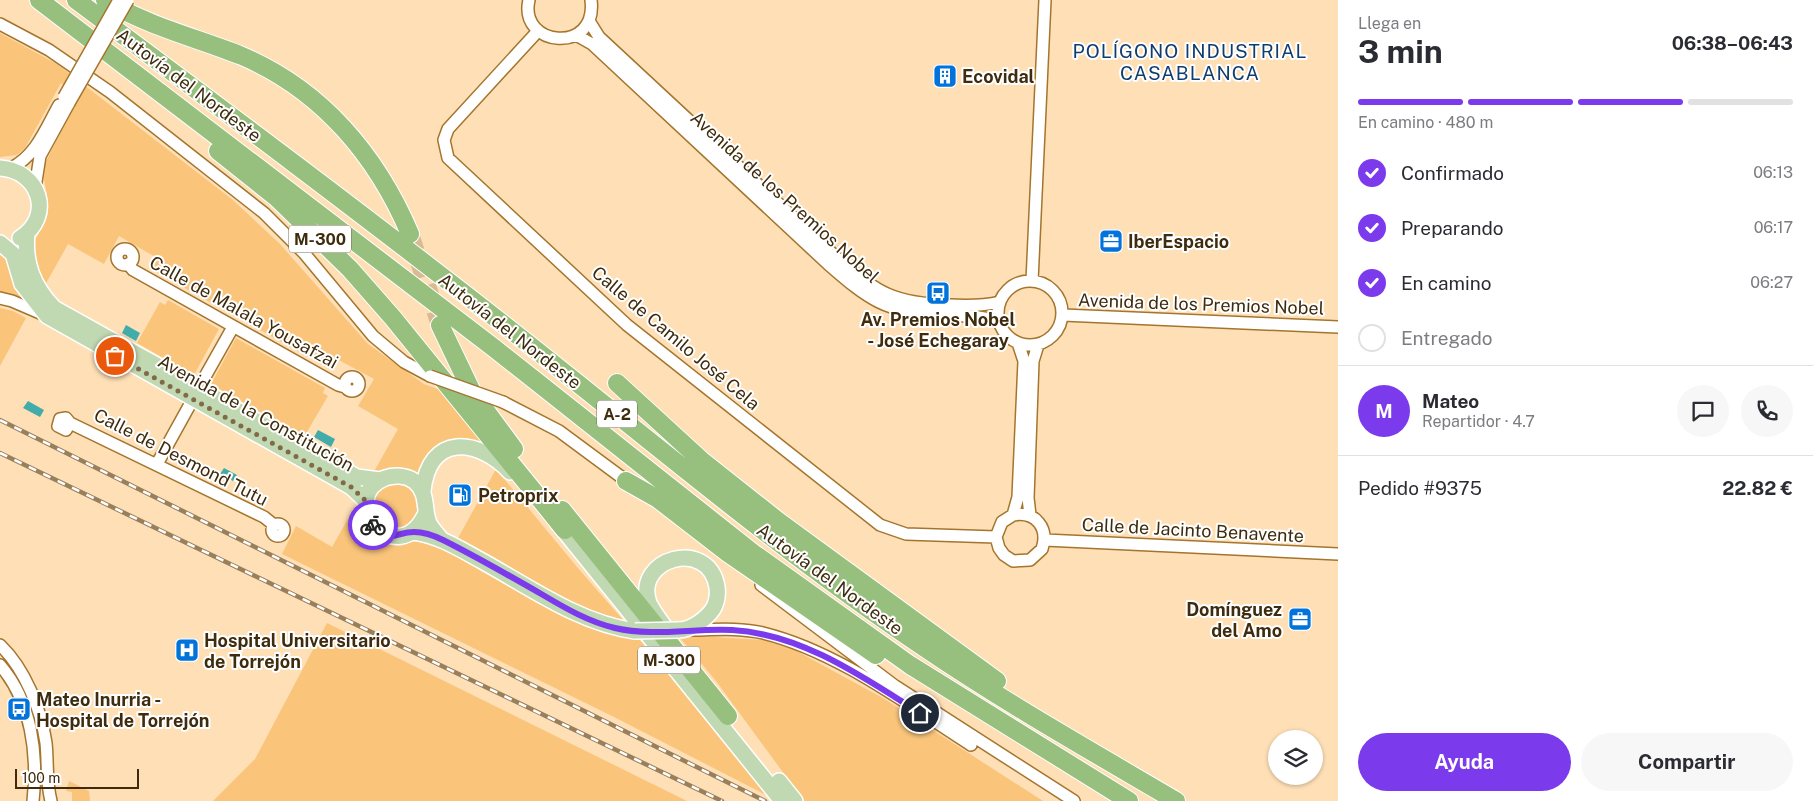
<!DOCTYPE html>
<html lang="es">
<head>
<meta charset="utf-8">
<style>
	:root { --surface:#fff; --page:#f7f7f7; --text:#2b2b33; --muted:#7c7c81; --line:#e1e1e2; --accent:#7c3aed }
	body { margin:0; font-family:"Public Sans",sans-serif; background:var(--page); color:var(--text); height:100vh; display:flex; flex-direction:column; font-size:19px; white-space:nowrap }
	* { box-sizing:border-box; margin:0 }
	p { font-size:16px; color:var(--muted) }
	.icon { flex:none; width:28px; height:28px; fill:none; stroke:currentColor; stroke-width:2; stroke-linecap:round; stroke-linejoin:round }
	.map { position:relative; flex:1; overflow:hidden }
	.sheet { display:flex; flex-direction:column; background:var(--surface); width:475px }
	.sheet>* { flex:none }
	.controls { position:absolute; left:1268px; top:730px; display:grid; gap:10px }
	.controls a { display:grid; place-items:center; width:55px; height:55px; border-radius:50%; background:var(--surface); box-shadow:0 1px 4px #0004; font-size:25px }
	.scale { position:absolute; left:15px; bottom:12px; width:124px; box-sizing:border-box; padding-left:5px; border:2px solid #3f2b0d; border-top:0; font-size:14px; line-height:18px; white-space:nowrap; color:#3f2b0d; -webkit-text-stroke:4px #fff; paint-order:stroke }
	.pin { position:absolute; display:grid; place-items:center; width:42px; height:42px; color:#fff; margin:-21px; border:2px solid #fff; border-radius:50%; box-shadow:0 1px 5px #0007 }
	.courier { position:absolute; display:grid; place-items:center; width:50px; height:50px; margin:-25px; border:4px solid #7c3aed; border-radius:50%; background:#fff; color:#222; box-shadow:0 1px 6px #0007 }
	.summary em { font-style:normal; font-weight:700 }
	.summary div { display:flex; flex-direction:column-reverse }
	.summary { display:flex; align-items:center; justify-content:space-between; height:85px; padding:0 20px }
	h1 { font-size:32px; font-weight:700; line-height:38px }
	.bar { display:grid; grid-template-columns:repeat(4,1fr); gap:8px 5px; align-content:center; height:60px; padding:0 20px }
	.bar i { height:6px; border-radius:4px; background:var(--line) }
	.bar .active { background:var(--accent) }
	.bar p { grid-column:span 4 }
	.line { display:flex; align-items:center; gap:12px; padding:0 20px; border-top:1px solid var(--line) }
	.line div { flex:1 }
	.round { display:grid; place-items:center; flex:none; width:52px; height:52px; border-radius:26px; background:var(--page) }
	ol { padding:0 20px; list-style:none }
	li { display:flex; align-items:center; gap:15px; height:55px }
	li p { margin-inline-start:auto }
	li .icon { padding:5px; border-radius:50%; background:var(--accent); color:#fff; stroke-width:4 }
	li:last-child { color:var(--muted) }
	li i { width:28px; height:28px; border:2px solid var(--line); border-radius:50% }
	.primary-button { display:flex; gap:10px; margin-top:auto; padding:10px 20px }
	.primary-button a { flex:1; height:58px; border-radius:30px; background:var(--accent); color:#fff; font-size:20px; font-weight:700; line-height:58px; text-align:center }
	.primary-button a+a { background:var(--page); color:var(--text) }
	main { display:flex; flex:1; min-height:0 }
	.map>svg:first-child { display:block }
</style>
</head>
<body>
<main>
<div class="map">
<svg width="1338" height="801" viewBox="0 0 1338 801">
	<rect width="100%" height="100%" fill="#fedfb6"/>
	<!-- green -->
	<path fill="#fac57b" d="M 0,33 L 57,64 L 233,200 L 280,244 L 368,344 L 424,384 L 443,391 L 489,446 L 475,441 L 464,441 L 420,478 L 372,475 L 398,429 L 358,406 L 374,379 L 335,358 L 328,368 L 151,269 L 157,258 L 119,236 L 104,264 L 68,244 L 44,287 L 35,269 L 34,242 L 47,217 L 48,202 L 44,179 L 45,163 L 80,95 L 61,83 L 25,148 L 17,155 L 0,157 Z
		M 0,251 L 7,254 L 20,291 L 27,304 L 0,295 Z
		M 168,300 L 219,329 L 194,375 L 137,343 L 160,302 L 165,305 Z
		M 0,308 L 13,311 L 26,318 L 0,366 Z
		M 236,338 L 325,388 L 323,393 L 328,396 L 304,437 L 211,384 Z
		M 496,469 L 577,567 L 624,621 C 584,620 495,561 457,540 Z
		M374 506a22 22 0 1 1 44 0a22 22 0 1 1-44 0Z
		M 353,510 C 357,518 362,521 367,528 C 393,558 410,531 440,546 C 499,575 572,635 638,638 L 725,738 L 772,798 L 614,717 L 282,554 L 296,526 L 332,547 Z
		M 327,623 L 687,801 L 213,801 L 255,759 Z
		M 700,636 L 763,640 L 791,648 L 883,698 L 1043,801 L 804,801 L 716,681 L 680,638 Z
		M 69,781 L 89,791 L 90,801 L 72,801 L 72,792 L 66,791 Z"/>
	<!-- water -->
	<path fill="#42acab" d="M 126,325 L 140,333 L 136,341 L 122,333 Z
		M 28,401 L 44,410 L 40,417 L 23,408 Z
		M 318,430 L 335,439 L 331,447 L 314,437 Z
		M 224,468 L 237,475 L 233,481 L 220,474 Z"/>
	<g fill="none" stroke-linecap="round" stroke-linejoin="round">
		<!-- highway-tunnel -->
		<path stroke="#d8bb94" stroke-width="18" stroke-dasharray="18 9" stroke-linecap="butt" d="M 410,234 L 440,325"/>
		<!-- minor casing -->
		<g stroke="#a4752d" stroke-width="14">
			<path id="minor" d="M 529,0 C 518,47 598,55 591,0
				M 589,21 L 599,37 L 836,257 C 876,293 895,304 950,305 C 967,306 983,306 1000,302
				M 0,24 L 49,50 L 110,92 L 264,213 L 304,253 L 373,336 L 404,362 L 430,376
				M 538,31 L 448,129 L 444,140 L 448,158 L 627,325 L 880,525 L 906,534 L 996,537
				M 576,35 L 592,44 L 828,264 C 868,299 886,313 941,315 C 961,316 981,315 999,322
				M 11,168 C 36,156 46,128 59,105
				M 35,188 L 40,156 L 69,103
				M117 257a8 8 0 1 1 16 0a8 8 0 1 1-16 0Z
				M 128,264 L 133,270 L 338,385 L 345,387
				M998 313a32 32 0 1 1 64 0a32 32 0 1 1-64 0Z
				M 1032,281 L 1045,0
				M 0,298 L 12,301 L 47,316
				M 1063,315 L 1338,327
				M345 384a7 7 0 1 1 14 0a7 7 0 1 1-14 0Z
				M 198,389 L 233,327
				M 503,402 L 559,431 L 632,485
				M 70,423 L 66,430 L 58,426 L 60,419 L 66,418 L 70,423 L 264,517 L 274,525
				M 157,464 L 193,399
				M 1013,515 C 1036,511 1049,528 1042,549 L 1030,560 L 1013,561 L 1004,555 L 999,548 L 996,537 L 1002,522 L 1013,515 L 1018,497 L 1024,361 L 1018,343
				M 1030,515 L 1028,498 L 1033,361 L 1038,345
				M272 530a6 6 0 1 1 12 0a6 6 0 1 1-12 0Z
				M 1045,540 L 1338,554
				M 761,585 L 895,686 L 1074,801
				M 686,630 C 711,630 738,627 763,633 C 837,651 908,705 971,745
				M 0,645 C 25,669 41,709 46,743 C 48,762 46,782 51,801
				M 0,665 C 32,702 38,755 33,801"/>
		</g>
		<!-- major casing -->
		<g stroke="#fff" stroke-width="18">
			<path id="major" d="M 0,168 C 39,170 55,216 20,238
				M 27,233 C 24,263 33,286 54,308 L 357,477 L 380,480
				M 0,243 L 13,254 L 22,284 L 47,316 L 351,487 L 366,501
				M 423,491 C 429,433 478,438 510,472
				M 426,513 C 398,574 334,499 385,478 C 394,475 406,475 414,481 C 429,493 423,509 429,523 C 432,529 437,534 441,539
				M 557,522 L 782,801
				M 412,532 C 439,535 460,549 482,561 C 531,588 579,623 635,631
				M 664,626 C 659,619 653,611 649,603 C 633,558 709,537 717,587 C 718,594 717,602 713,609 C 706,619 692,630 678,630
				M 779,781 L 795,801"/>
		</g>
		<!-- highway casing -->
		<g stroke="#fff" stroke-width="20">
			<path id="highway" d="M 39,0 L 494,348 L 753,553 L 910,665 L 1129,801
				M 76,0 C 222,109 368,218 512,331 C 648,438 780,551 925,648 C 1006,703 1091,751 1176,801
				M 105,0 C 147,26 197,38 242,56 C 322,90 377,156 410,234
				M 218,151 L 277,198 L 350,269 L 393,318 L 565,530
				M 440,325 L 472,392 L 514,449
				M 617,383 L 701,460 L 778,521 L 997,681
				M 626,481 L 658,499 L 728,553 L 876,655
				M 562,510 L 728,716"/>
		</g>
		<!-- minor -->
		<use href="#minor" stroke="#fff" stroke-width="11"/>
		<!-- major -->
		<use href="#major" stroke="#c1d9b2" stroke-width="15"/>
		<!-- highway -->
		<use href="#highway" stroke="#97c07f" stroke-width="18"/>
		<!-- rail casing -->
		<g stroke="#99805d" stroke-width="4.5">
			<path id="rail" d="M 0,420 L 765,801
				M 0,453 L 722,801"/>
		</g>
		<!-- rail -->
		<use href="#rail" stroke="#fff" stroke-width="2.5" stroke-dasharray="8" stroke-linecap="butt"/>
		<!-- minor-bridge casing -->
		<g stroke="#a4752d" stroke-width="14" stroke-linecap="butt">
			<path id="minor-bridge" d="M 64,97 L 119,0
				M 69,103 L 128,0
				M 430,376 L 503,402"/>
		</g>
		<!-- major-bridge casing -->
		<g stroke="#fff" stroke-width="18" stroke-linecap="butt">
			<path id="major-bridge" d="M 635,631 L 678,630"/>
		</g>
		<!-- minor-bridge -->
		<use href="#minor-bridge" stroke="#fff" stroke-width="11"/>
		<!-- major-bridge -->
		<use href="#major-bridge" stroke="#c1d9b2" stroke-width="15"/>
	</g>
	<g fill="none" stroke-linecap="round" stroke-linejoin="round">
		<!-- done -->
		<path stroke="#826a48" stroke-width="5" stroke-dasharray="0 9" d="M 115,356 L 351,487 L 366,501 L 366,512 L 373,525"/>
		<!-- route -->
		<path stroke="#7c3aed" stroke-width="6" d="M 373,525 C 392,544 395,532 414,532 C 423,532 435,536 443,540 C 477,557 510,576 543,595 C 565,608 589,622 615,628 C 652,637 694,628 732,630 C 802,634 863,677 920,713"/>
	</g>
	<!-- icons -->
	<defs>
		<g id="building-square" transform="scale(1.25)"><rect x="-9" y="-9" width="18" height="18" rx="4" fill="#0173da" stroke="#fff"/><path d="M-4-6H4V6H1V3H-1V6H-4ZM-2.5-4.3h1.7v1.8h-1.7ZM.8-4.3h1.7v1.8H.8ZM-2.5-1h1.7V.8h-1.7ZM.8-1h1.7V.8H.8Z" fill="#fff"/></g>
		<g id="office-square" transform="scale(1.25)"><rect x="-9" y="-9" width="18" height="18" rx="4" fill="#0173da" stroke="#fff"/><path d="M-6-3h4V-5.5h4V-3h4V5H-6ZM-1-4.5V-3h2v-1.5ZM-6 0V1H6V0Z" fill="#fff"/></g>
		<g id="bus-square" transform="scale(1.25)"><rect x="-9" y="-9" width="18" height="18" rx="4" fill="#0173da" stroke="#fff"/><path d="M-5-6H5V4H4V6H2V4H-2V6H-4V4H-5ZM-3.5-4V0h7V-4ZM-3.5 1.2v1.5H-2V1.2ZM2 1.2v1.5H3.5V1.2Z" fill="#fff"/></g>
		<g id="fuel-square" transform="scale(1.25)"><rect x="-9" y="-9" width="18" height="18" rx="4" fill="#0173da" stroke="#fff"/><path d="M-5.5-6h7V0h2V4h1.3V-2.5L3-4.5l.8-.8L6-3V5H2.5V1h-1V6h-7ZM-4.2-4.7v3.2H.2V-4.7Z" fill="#fff"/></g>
		<g id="hospital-square" transform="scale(1.25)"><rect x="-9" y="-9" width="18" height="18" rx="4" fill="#0173da" stroke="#fff"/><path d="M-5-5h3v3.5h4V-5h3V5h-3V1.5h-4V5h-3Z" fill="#fff"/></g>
	</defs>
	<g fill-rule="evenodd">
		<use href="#building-square" x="945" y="76"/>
		<use href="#office-square" x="1111" y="241"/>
		<use href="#bus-square" x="938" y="293"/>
		<use href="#fuel-square" x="460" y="495"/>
		<use href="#office-square" x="1300" y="619"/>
		<use href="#hospital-square" x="187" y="650"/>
		<use href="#bus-square" x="19" y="709"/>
	</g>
	<g text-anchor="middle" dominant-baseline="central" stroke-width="4" stroke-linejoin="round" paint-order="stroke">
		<!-- shield labels -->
		<g fill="#fff" stroke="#796b56" stroke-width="1">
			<rect x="289" y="225.5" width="62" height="27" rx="4"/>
			<rect x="597" y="400.5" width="40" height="27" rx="4"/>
			<rect x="638" y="646.5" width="62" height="27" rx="4"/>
		</g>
		<g font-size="16" font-weight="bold" fill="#3f2b0d">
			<text x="320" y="239">M-300</text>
			<text x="617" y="414">A-2</text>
			<text x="669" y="660">M-300</text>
		</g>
		<!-- poi labels -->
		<g font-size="18" font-weight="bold" fill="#3f2b0d" stroke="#fff" text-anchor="start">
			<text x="962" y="76">Ecovidal</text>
			<text x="1128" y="241">IberEspacio</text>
			<text x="938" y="319" text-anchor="middle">Av. Premios Nobel<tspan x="938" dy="21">- José Echegaray</tspan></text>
			<text x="478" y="495">Petroprix</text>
			<text x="1282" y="609" text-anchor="end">Domínguez<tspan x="1282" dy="21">del Amo</tspan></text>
			<text x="204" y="640">Hospital Universitario<tspan x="204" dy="21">de Torrejón</tspan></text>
			<text x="36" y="699">Mateo Inurria -<tspan x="36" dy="21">Hospital de Torrejón</tspan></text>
		</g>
		<!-- street labels -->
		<g font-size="18" fill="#3f2b0d" stroke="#fff">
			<text transform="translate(189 85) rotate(37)">Autovía del Nordeste</text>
			<text transform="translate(785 197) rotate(42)">Avenida de los Premios Nobel</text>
			<text transform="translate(1201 304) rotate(2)">Avenida de los Premios Nobel</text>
			<text transform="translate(244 312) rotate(29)">Calle de Malala Yousafzai</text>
			<text transform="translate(510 331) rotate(38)">Autovía del Nordeste</text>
			<text transform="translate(676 338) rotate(40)">Calle de Camilo José Cela</text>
			<text transform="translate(256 413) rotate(29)">Avenida de la Constitución</text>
			<text transform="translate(181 457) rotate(27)">Calle de Desmond Tutu</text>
			<text transform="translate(1193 530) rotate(3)">Calle de Jacinto Benavente</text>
			<text transform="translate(830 579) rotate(36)">Autovía del Nordeste</text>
		</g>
		<!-- neighbourhood labels -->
		<g font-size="19" letter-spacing="1" fill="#0f3d6f" stroke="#fff">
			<text x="1190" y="51">POLÍGONO INDUSTRIAL<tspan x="1190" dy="22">CASABLANCA</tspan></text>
		</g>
	</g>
</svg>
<div class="controls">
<a><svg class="icon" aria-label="layers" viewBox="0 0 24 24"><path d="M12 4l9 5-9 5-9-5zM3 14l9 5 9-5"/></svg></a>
</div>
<div class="scale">100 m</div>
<div class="pin" style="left:115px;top:356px;background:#ea580c"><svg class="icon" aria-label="bag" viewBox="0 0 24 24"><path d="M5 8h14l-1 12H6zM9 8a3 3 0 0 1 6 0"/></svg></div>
<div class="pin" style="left:920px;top:713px;background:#1f2937"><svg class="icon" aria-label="home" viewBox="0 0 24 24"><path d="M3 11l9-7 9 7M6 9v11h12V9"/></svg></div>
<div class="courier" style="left:373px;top:525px"><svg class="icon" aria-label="bike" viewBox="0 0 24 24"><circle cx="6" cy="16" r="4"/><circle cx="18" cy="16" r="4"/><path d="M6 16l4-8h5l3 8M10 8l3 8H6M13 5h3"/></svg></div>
</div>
<section class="sheet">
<div class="summary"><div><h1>3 min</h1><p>Llega en</p></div><em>06:38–06:43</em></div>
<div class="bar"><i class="active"></i><i class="active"></i><i class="active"></i><i></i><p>En camino · 480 m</p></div>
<ol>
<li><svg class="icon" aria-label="check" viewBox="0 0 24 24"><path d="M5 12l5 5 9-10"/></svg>Confirmado<p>06:13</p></li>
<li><svg class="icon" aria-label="check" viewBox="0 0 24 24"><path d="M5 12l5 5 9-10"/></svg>Preparando<p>06:17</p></li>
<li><svg class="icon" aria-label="check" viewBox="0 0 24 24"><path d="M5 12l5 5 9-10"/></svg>En camino<p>06:27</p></li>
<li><i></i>Entregado</li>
</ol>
<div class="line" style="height:90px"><b class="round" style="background:var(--accent);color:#fff">M</b><div><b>Mateo</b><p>Repartidor · 4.7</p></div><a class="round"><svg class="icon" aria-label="chat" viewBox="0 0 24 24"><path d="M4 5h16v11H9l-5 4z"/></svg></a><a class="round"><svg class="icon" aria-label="phone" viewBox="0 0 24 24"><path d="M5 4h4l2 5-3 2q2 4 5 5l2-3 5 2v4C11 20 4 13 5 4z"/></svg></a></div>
<div class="line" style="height:65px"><div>Pedido #9375</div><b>22.82 €</b></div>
<div class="primary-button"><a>Ayuda</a><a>Compartir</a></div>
</section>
</main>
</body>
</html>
